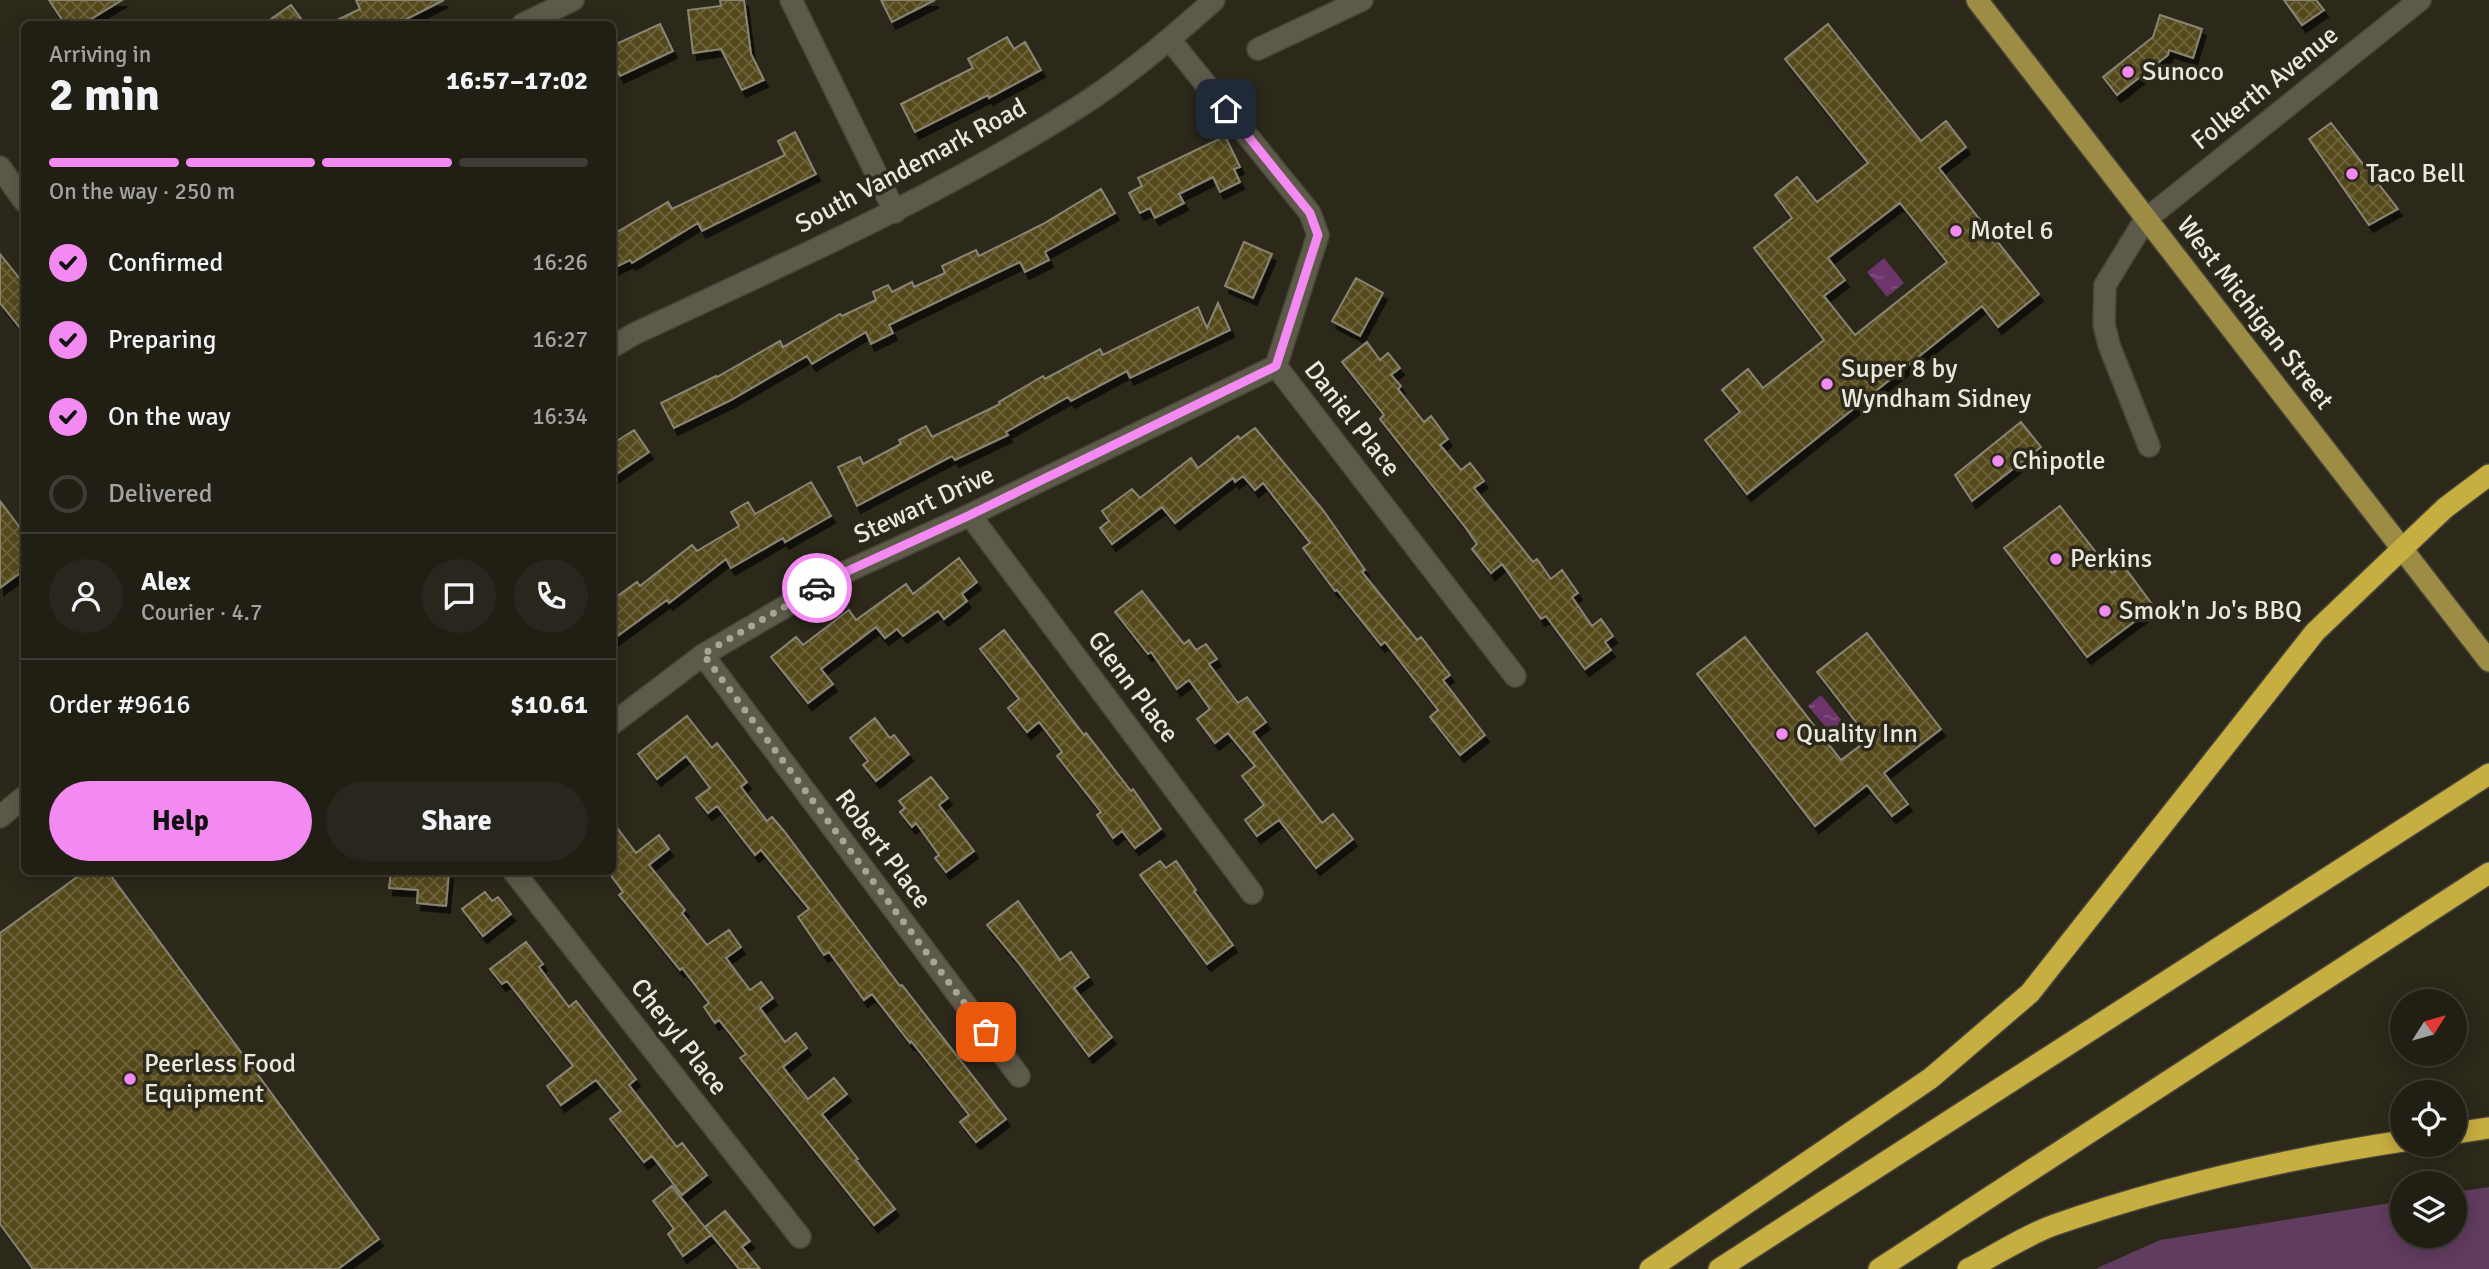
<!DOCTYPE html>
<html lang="en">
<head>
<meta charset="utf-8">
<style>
	:root { --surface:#211e14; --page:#29271d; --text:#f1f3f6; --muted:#a2a2a0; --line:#3e3c34; --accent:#f38af1 }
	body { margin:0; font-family:Signika,sans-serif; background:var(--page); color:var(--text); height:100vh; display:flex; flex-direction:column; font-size:26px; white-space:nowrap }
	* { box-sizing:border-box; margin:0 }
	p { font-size:23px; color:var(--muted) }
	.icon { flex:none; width:38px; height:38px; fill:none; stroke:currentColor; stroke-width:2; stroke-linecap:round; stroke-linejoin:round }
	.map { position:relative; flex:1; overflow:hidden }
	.drawer { position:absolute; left:21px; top:21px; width:595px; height:854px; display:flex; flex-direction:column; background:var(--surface); border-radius:10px; box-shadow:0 4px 18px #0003,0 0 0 2px var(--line) }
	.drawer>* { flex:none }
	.needle { width:46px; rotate:53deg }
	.controls { position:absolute; left:2390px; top:989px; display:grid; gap:14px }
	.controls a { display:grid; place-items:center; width:77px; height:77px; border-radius:50%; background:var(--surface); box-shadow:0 4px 18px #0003,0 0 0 2px var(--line); font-size:35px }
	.pin { position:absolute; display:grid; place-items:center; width:60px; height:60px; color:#fff; margin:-30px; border-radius:14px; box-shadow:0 4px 10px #0006 }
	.courier { position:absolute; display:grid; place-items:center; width:70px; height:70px; margin:-35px; border:5px solid #f38af1; border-radius:50%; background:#fff; color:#222; box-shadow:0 2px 9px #0007 }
	.headline em { font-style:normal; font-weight:800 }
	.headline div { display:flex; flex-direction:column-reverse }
	.headline { display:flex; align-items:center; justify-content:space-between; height:119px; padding:0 28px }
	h1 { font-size:46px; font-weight:800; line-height:52px }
	.bar { display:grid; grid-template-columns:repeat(4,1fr); gap:10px 7px; align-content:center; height:84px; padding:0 28px }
	.bar i { height:9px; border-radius:5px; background:var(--line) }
	.bar .selected { background:var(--accent) }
	.bar p { grid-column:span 4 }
	.line { display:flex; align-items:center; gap:18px; padding:0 28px; border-top:2px solid var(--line) }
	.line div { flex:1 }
	.round { display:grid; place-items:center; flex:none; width:74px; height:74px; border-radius:37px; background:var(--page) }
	ol { padding:0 28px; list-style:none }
	li { display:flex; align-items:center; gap:21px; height:77px }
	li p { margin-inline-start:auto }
	li .icon { padding:7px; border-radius:50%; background:var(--accent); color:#111; stroke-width:4 }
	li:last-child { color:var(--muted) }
	li i { width:38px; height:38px; border:4px solid var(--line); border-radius:50% }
	.action { display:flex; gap:14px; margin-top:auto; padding:14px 28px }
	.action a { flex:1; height:80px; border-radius:42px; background:var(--accent); color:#111; font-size:28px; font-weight:800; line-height:80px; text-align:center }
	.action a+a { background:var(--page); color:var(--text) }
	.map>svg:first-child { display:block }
</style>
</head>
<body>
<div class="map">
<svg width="2489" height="1269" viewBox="0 0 2489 1269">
	<defs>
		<pattern id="water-ripples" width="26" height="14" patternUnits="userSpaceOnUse" patternTransform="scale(1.75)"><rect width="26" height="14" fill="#6c356b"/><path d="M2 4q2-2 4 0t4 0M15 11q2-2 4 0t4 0" fill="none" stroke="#815280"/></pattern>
		<pattern id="building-cross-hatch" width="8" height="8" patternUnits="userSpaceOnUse" patternTransform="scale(1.75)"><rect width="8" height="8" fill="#554a1d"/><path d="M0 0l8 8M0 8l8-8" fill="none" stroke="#6d643d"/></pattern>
		<filter id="shadow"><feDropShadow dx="4" dy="7" stdDeviation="0" flood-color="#0009"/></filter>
	</defs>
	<rect width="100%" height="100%" fill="#2c281a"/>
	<!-- grass -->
	<path fill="#603c5f" d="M 2489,1187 L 2489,1269 L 2095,1269 L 2160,1240 L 2403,1201 L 2403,1236 L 2455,1236 L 2455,1192 Z"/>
	<!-- water -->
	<path fill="url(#water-ripples)" d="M 1884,258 L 1904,283 L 1887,297 L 1867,272 Z
		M 1821,695 L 1842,721 L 1830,732 L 1808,706 Z"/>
	<!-- building -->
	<path fill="url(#building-cross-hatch)" stroke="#898575" stroke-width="2" fill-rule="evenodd" filter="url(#shadow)" d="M 49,0 L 122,0 L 83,24 L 65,24 Z
		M 356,0 L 444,0 L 397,24 L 329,24 L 360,9 Z
		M 720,0 L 744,0 L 751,54 L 764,80 L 742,90 L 721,49 L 693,53 L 688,10 L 721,6 Z
		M 881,0 L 935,0 L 892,22 Z
		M 2284,0 L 2316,0 L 2324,10 L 2302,25 Z
		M 291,5 L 305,24 L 264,24 Z
		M 2160,15 L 2202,29 L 2193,58 L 2169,50 L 2168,55 L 2117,95 L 2103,77 L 2153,37 Z
		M 660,24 L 673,51 L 620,76 L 612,60 L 612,46 Z
		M 1828,24 L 1921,141 L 1946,121 L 1966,147 L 1939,168 L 2039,294 L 1998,327 L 1982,306 L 1747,494 L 1705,440 L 1740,412 L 1722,390 L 1748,369 L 1763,388 L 1824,340 L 1754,248 L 1792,218 L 1775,195 L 1797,177 L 1817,202 L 1868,163 L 1785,59 ZM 1900,203 L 1947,262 L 1855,335 L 1824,296 L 1845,280 L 1828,258 Z
		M 1007,37 L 1014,49 L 1025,42 L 1041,70 L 989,98 L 988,95 L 915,132 L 901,104 L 973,68 L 968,59 Z
		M 2331,123 L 2398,209 L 2369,225 L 2309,139 Z
		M 795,132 L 816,174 L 702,231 L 698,223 L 632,263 L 630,260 L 612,269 L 612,235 L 668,202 L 672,209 L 785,155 L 778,141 Z
		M 1225,136 L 1240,167 L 1234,169 L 1240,182 L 1220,192 L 1213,177 L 1179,194 L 1184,203 L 1155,218 L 1150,208 L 1140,213 L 1129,193 L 1142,186 L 1138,178 Z
		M 1101,189 L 1115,213 L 1045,252 L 1049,260 L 1025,272 L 1020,262 L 889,325 L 893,333 L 871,344 L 866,332 L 812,364 L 807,356 L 731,400 L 674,428 L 661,403 L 716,376 L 717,377 L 780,341 L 783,347 L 840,314 L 842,316 L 876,300 L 873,292 L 888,285 L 892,292 L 912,282 L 914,287 L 945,273 L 942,266 L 976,250 L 979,256 L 1043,224 Z
		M 1244,242 L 1272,254 L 1253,298 L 1225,286 Z
		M 0,254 L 24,284 L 24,333 L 0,303 Z
		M 1356,278 L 1383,293 L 1360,336 L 1332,321 Z
		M 1218,303 L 1230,330 L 1130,378 L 1127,371 L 1071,401 L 1068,397 L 1006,432 L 1008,435 L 955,460 L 952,456 L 857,506 L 838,467 L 860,457 L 863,464 L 901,444 L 899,440 L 926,426 L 932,437 L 1000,404 L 999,402 L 1043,376 L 1045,379 L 1100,349 L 1103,355 L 1198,307 L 1207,328 Z
		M 1367,342 L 1380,360 L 1388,353 L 1400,368 L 1391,375 L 1401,386 L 1398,389 L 1424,422 L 1431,416 L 1448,439 L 1440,445 L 1461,470 L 1470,463 L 1484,481 L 1474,488 L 1533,562 L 1537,559 L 1551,579 L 1562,570 L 1578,593 L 1572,597 L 1592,626 L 1601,619 L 1613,636 L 1605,642 L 1611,650 L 1585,669 L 1546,616 L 1541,619 L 1502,564 L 1491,573 L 1472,549 L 1477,544 L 1465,527 L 1380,419 L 1384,415 L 1342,362 Z
		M 2021,422 L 2041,447 L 1972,501 L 1955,475 Z
		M 1255,428 L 1323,510 L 1365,570 L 1362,572 L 1417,640 L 1421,637 L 1450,675 L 1443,680 L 1485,735 L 1460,755 L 1430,717 L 1438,710 L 1385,642 L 1381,645 L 1337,590 L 1335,591 L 1303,548 L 1310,543 L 1263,483 L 1255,490 L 1243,476 L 1235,482 L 1233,478 L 1175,523 L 1162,507 L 1112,544 L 1100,528 L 1109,521 L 1102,511 L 1132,489 L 1140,498 L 1191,458 L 1198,468 L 1238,436 L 1240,439 Z
		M 634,430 L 649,452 L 612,477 L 612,444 Z
		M 811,482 L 831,516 L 785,542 L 783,538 L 731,568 L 726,559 L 669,603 L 667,600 L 612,640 L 612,600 L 637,582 L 640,586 L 692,545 L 697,551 L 739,526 L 731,512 L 748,502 L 755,514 Z
		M 0,501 L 24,533 L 24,570 L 0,588 Z
		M 2060,506 L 2112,573 L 2123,565 L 2154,607 L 2087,657 L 2004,548 Z
		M 959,558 L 977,582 L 962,594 L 967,601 L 944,619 L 938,611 L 903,636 L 897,629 L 885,638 L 876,627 L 821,669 L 833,684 L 808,703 L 771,657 L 796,637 L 803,645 L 849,610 L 856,620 L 906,584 L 913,594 Z
		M 1142,591 L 1184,644 L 1189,640 L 1196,650 L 1206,644 L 1217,659 L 1209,664 L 1238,703 L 1247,697 L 1266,722 L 1253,732 L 1322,823 L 1333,814 L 1353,839 L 1316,868 L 1279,820 L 1257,836 L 1245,820 L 1264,805 L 1242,776 L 1255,766 L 1228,733 L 1215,743 L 1197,719 L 1210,709 L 1189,680 L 1177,689 L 1151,652 L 1148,654 L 1115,612 Z
		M 1004,630 L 1084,735 L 1086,733 L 1131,791 L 1133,789 L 1161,829 L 1135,848 L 1122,831 L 1113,838 L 1097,815 L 1101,812 L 1057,756 L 1062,752 L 1039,722 L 1027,732 L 1008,708 L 1019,699 L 980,649 Z
		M 1867,633 L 1941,729 L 1884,773 L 1908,804 L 1892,816 L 1867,785 L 1815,826 L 1697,674 L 1745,637 L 1841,760 L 1869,739 L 1817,672 Z
		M 687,716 L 712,748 L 717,743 L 747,782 L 741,787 L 767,821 L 772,817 L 784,831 L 900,986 L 902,985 L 1006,1119 L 976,1142 L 960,1122 L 969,1115 L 911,1041 L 910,1043 L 872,994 L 864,1000 L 829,952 L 824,955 L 798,917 L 809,909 L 761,850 L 755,855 L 717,806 L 708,813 L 696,798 L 710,788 L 686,756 L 657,779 L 638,754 Z
		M 875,718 L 890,738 L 894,735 L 909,754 L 876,781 L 863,765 L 868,761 L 850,738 Z
		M 931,777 L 948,798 L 939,805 L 974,851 L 946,872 L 935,858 L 939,855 L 916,823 L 912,827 L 900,812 L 905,808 L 899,801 Z
		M 612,821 L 636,853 L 659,835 L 669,849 L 649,865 L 685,910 L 682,913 L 707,945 L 729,930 L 741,947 L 726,958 L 750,990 L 761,982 L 773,998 L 760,1008 L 785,1042 L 796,1033 L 807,1048 L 783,1067 L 808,1099 L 834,1078 L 847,1094 L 822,1114 L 858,1159 L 856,1160 L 895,1209 L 874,1225 L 740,1058 L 746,1054 L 719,1020 L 715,1023 L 704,1007 L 709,1003 L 682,968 L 680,970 L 619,895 L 623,892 L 612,877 Z
		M 1160,861 L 1166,868 L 1176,861 L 1196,890 L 1194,891 L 1233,945 L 1207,964 L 1140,875 Z
		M 84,872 L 108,872 L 379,1239 L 338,1269 L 33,1269 L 0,1224 L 0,933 Z
		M 391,872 L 449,872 L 446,906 L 417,903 L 418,890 L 389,888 Z
		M 485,892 L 492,901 L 498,897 L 511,914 L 483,936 L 462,909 Z
		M 1018,901 L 1060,960 L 1071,952 L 1089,977 L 1074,988 L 1112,1037 L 1089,1056 L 1017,961 L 987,925 Z
		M 526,942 L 543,964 L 539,967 L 569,1007 L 576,1001 L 636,1079 L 629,1085 L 677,1147 L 682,1143 L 707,1175 L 682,1195 L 652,1156 L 644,1162 L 610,1119 L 621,1111 L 596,1080 L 561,1105 L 547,1086 L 573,1066 L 507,981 L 502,984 L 490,969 Z
		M 672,1186 L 711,1235 L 683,1256 L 668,1234 L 674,1229 L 653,1201 Z
		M 725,1211 L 750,1241 L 742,1247 L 760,1269 L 739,1269 L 705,1227 Z"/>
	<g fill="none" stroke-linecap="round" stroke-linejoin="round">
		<!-- minor casing -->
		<g stroke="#474439" stroke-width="24">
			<path id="minor" d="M 791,0 L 895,212
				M 523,24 L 573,0
				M 1170,40 L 1310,213 L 1318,235 L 1276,366
				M 1258,49 L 1362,0
				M 0,167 L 24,201
				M 612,347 L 634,334 C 784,264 937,197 1077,108 C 1126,77 1171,39 1214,0
				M 1276,366 L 1515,676
				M 2149,446 L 2109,345 L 2104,324 L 2105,285 L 2145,220 L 2420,0
				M 970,515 L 1252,893
				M 703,655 L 1019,1076
				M 612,724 L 703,655 L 839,575 L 970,515 L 1276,366
				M 0,817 L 24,797
				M 514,872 L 800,1237"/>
		</g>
		<!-- major casing -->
		<g stroke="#474439" stroke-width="24">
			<path id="major" d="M 1977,0 L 2489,661"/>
		</g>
		<!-- highway casing -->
		<g stroke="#474439" stroke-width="24">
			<path id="highway" d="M 2455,1133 L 2489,1128
				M 1650,1269 L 1931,1078 L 2030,993 L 2315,632 L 2445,508 L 2489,475
				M 1719,1269 L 2489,774
				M 1879,1269 L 2489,873
				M 1968,1269 C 1996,1255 2024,1236 2054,1225 C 2166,1186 2285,1159 2403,1141"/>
		</g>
		<!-- minor -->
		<use href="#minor" stroke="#5e5a4a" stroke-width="21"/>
		<!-- major -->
		<use href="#major" stroke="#9d8c44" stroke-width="21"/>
		<!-- highway -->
		<use href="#highway" stroke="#c7ae40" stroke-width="21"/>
	</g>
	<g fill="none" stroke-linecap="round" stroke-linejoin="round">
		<!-- done -->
		<path stroke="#a7a499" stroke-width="7" stroke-dasharray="0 12.6" d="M 817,588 L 703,654 L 986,1032"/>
		<!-- route -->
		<path stroke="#f38af1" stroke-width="9" d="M 817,588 L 839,575 L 970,515 L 1276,366 L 1318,235 L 1310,213 L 1226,109"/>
	</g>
	<!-- markers -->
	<g fill="#f38af1" stroke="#2c281a" stroke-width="2.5">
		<circle cx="2128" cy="72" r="7"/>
		<circle cx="2352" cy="174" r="7"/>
		<circle cx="1956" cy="231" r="7"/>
		<circle cx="1827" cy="384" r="7"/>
		<circle cx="1998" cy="461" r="7"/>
		<circle cx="2056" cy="559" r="7"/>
		<circle cx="2105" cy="611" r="7"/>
		<circle cx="1782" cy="734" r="7"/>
		<circle cx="130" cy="1079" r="7"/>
	</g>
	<g text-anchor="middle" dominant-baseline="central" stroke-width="7" stroke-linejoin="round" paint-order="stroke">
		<!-- poi labels -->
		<g font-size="26" fill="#e9e7de" stroke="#2c281a" text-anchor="start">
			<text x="2142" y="72">Sunoco</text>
			<text x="2366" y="174">Taco Bell</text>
			<text x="1970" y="231">Motel 6</text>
			<text x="1841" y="369">Super 8 by<tspan x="1841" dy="30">Wyndham Sidney</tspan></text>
			<text x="2012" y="461">Chipotle</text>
			<text x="2070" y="559">Perkins</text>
			<text x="2119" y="611">Smok'n Jo's BBQ</text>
			<text x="1796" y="734">Quality Inn</text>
			<text x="144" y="1064">Peerless Food<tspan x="144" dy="30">Equipment</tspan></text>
		</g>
		<!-- street labels -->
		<g font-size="26" fill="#e9e7de" stroke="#2c281a">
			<text transform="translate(2265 88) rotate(-39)">Folkerth Avenue</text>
			<text transform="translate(911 166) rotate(-28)">South Vandemark Road</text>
			<text transform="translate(2255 313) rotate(52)">West Michigan Street</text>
			<text transform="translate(1352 419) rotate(52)">Daniel Place</text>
			<text transform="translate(924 505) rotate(-25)">Stewart Drive</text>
			<text transform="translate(1133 687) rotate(53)">Glenn Place</text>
			<text transform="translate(883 849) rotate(53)">Robert Place</text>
			<text transform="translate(679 1037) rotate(52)">Cheryl Place</text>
		</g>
	</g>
</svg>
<div class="controls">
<a><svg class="needle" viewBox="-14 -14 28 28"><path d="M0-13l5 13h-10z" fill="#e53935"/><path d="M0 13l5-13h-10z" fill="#a2a2a0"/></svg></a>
<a><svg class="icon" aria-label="locate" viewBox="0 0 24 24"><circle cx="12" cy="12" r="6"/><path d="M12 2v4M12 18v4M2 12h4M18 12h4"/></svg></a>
<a><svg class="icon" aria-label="layers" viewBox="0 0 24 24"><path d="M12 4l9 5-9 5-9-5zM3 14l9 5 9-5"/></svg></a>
</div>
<div class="pin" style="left:986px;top:1032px;background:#ea580c"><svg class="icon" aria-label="bag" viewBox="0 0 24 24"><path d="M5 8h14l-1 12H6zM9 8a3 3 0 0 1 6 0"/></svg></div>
<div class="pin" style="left:1226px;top:109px;background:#1f2937"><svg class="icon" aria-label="home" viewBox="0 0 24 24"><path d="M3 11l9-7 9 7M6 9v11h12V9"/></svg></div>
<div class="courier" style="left:817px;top:588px"><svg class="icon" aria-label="car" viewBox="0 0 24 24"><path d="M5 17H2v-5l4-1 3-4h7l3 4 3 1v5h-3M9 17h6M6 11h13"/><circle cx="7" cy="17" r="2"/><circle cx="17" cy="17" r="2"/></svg></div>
<section class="drawer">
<div class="headline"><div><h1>2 min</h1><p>Arriving in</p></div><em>16:57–17:02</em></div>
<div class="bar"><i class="selected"></i><i class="selected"></i><i class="selected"></i><i></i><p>On the way · 250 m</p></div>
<ol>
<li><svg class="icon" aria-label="check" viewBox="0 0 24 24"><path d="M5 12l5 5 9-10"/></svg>Confirmed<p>16:26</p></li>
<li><svg class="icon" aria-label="check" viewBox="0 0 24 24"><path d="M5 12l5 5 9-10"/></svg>Preparing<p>16:27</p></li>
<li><svg class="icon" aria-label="check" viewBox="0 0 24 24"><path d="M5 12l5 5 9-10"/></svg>On the way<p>16:34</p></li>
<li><i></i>Delivered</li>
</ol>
<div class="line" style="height:126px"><a class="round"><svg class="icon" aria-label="person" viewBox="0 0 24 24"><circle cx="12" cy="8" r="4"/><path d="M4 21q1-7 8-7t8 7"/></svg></a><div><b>Alex</b><p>Courier · 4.7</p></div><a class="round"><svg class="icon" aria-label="chat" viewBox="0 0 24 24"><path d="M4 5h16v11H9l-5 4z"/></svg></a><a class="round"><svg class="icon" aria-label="phone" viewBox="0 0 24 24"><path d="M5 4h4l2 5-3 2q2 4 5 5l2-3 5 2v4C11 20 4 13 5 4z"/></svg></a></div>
<div class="line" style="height:91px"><div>Order #9616</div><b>$10.61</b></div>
<div class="action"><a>Help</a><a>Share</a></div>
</section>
</div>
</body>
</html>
